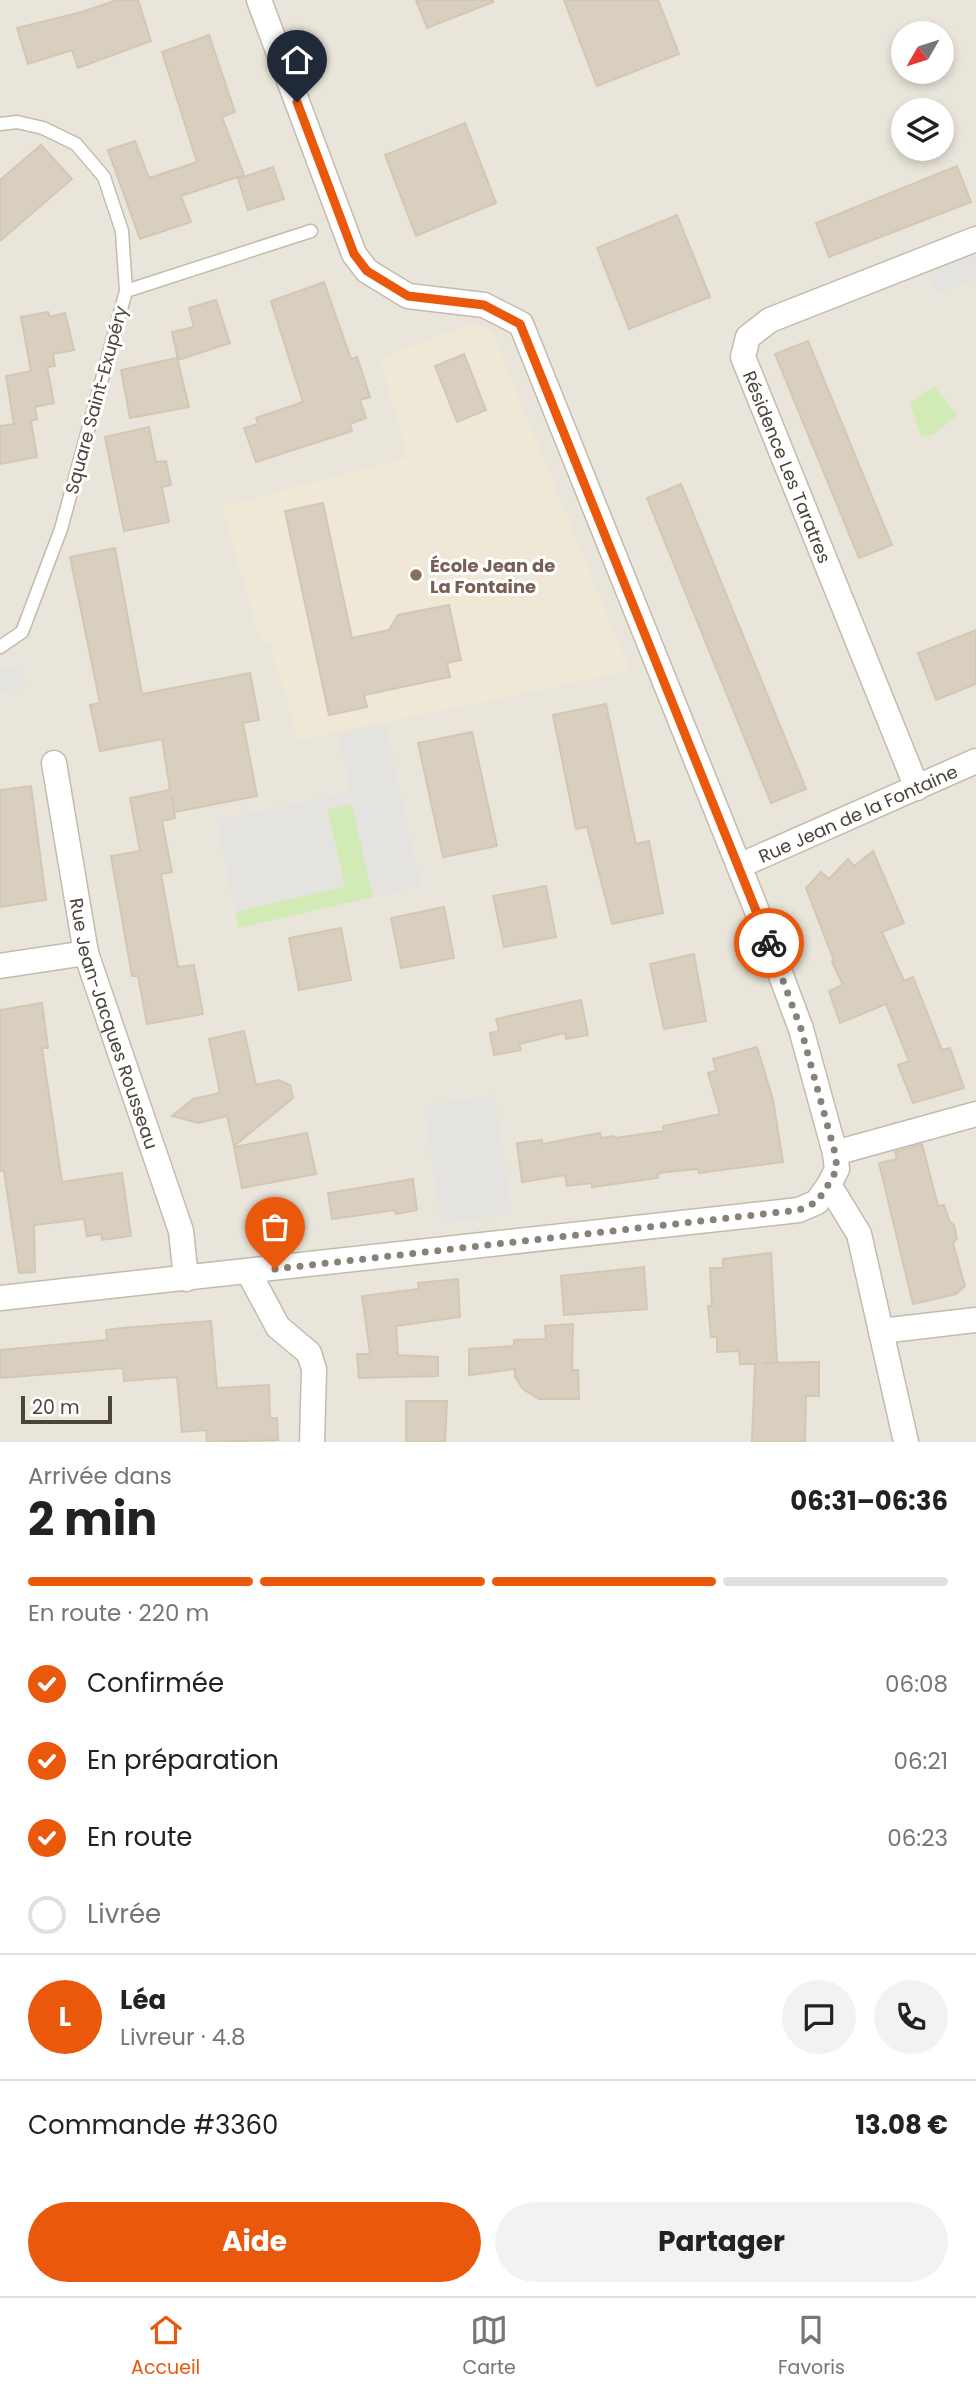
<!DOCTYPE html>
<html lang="fr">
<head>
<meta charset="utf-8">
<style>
	:root { --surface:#fff; --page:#f2f2f2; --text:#222; --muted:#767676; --line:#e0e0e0; --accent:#ea580c }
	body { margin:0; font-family:Poppins,sans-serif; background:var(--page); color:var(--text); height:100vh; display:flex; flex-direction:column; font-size:26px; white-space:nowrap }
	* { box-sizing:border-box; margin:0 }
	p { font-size:23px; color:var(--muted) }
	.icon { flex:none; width:38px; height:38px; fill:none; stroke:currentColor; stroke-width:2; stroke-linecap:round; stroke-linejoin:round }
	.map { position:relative; height:1442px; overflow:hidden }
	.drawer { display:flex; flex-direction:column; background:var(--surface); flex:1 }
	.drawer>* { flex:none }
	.needle { width:46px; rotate:231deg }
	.fabs { position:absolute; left:891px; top:21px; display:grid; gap:14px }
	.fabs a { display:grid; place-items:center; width:63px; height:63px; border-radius:50%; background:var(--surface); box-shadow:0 4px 10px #0003; font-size:35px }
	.scale { position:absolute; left:21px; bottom:18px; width:91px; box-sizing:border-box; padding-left:7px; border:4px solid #4b4439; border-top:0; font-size:19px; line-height:24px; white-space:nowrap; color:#4b4439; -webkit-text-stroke:5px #fff; paint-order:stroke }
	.pin { position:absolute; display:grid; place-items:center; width:60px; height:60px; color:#fff; margin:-72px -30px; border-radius:50% 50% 50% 0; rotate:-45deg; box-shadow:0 0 7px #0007 }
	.pin .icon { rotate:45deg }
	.courier { position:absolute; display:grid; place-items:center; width:70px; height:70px; margin:-35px; border:5px solid #ea580c; border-radius:50%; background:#fff; color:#222; box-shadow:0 2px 9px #0007 }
	.summary em { font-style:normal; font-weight:700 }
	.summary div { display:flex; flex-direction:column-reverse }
	.summary { display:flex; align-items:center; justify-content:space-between; height:119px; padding:0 28px }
	h1 { font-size:46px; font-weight:700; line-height:52px }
	.bar { display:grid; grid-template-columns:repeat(4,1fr); gap:10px 7px; align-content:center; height:84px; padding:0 28px }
	.bar i { height:9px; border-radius:5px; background:var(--line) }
	.bar .active { background:var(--accent) }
	.bar p { grid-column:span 4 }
	.line { display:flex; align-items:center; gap:18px; padding:0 28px; border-top:2px solid var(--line) }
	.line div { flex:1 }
	.round { display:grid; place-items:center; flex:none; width:74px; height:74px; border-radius:37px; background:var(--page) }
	ol { padding:0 28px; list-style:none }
	li { display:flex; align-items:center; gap:21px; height:77px }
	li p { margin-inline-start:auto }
	li .icon { padding:7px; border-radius:50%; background:var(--accent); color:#fff; stroke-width:4 }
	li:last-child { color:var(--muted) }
	li i { width:38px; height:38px; border:4px solid var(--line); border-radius:50% }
	.action { display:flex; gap:14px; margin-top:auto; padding:14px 28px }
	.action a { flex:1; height:80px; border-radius:42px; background:var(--accent); color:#fff; font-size:28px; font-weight:700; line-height:80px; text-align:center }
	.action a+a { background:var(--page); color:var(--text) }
	.menu { display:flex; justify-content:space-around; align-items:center; height:98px; border-top:2px solid var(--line); background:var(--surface); font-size:19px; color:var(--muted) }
	.menu a { display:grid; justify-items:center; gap:4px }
	.menu .active { color:var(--accent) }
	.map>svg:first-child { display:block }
</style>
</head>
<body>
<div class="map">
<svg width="976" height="1442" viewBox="0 0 976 1442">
	<rect width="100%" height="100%" fill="#f6f3ec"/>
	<!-- residential -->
	<path fill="#eae5da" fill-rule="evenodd" d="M 0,0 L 976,0 L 976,1442 L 0,1442 ZM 903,33 L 942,33 L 942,72 L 903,72 ZM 903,110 L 942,110 L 942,149 L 903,149 Z"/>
	<!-- education -->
	<path fill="#efe8d6" d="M 472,323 L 492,332 L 630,671 L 299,740 L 269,642 L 261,643 L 222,507 L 408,457 L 380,359 Z"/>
	<!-- green -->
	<path fill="#d2eab5" d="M 934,386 L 957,415 L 933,435 L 921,437 L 910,402 Z
		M 352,804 L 373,897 L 239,928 L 235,912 L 345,886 L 327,809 Z"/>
	<!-- parking -->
	<path fill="#e5e3e0" d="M 976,252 L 976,279 L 937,294 L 929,272 Z
		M 21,665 L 26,687 L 0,693 L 0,670 Z
		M 385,723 L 421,886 L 373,897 L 352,804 L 327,810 L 345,886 L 235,912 L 217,820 L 350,792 L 339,734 Z
		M 495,1095 L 512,1214 L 441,1224 L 424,1105 Z"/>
	<!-- building -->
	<path fill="#d8cfc1" stroke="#d3c7b4" stroke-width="2" d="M 117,0 L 138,0 L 151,41 L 78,68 L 72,50 L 28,64 L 17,28 L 82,12 Z
		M 416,0 L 493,0 L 493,2 L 427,28 Z
		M 564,0 L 658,0 L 679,54 L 597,86 Z
		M 209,35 L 235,112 L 222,117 L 244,175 L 181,196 L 191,222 L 140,239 L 108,150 L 135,141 L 149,178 L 197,162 L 162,52 Z
		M 465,123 L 496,203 L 416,236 L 385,155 Z
		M 41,145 L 72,179 L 0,241 L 0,180 Z
		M 957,166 L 971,202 L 829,257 L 816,223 Z
		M 273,167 L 284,199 L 248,210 L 238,179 Z
		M 677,215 L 710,297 L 629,329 L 597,248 Z
		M 324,282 L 351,359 L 357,357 L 370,397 L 360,400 L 366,418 L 350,424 L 352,431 L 256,462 L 244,428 L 258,424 L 256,418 L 303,402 L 271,301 Z
		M 216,300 L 230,343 L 178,360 L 172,332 L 194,327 L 189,308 Z
		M 48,312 L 50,317 L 65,313 L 74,350 L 53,354 L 55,366 L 47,367 L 54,403 L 35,407 L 37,419 L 31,421 L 37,457 L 0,464 L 0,426 L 14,424 L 6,376 L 31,371 L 21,317 Z
		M 808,341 L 892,545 L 859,558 L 775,354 Z
		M 464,354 L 486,410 L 457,422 L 435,366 Z
		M 177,358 L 189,407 L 130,418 L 121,370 Z
		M 149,427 L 156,462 L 166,461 L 171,485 L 162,487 L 169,522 L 124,531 L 105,437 Z
		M 681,484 L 806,789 L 771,803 L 647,498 Z
		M 323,503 L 352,638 L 389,630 L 398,615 L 449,605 L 461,660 L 447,663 L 450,677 L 364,695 L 367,707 L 329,715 L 285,511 Z
		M 115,548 L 142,694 L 250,673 L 259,720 L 243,723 L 257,796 L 174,812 L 172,797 L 175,818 L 162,821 L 172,872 L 161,874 L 178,967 L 194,965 L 203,1014 L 147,1024 L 138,976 L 132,976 L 111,856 L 140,851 L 130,798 L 170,790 L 162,739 L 100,751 L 90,705 L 100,703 L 70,557 Z
		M 976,630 L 976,684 L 936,700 L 918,653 Z
		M 606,704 L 636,844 L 649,841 L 663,913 L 612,924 L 587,827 L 576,829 L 553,715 Z
		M 472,732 L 497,846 L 443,857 L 418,743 Z
		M 31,786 L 46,900 L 0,907 L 0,790 Z
		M 873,851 L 904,923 L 882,932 L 904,981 L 913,977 L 942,1050 L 950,1048 L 964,1088 L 913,1103 L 898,1065 L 909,1061 L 886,1004 L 840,1023 L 829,991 L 843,985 L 832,962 L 834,961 L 806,888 L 821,872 L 829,879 L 848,859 L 854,866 Z
		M 546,886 L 556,937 L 504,947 L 493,896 Z
		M 444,907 L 454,958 L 401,968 L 391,918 Z
		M 341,928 L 351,980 L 299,990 L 289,938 Z
		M 694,954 L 706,1021 L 664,1029 L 650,964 Z
		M 581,1000 L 588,1035 L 566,1039 L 565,1033 L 519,1044 L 521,1050 L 494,1055 L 490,1033 L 499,1031 L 496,1019 Z
		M 42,1003 L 48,1048 L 42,1048 L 62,1182 L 122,1173 L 131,1236 L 102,1240 L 101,1234 L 87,1236 L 84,1219 L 34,1225 L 35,1272 L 19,1273 L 4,1171 L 0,1171 L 0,1010 Z
		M 244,1031 L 256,1085 L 278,1080 L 290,1085 L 293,1098 L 234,1146 L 227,1116 L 198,1123 L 172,1116 L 193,1099 L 220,1093 L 209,1039 Z
		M 757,1047 L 773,1100 L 783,1162 L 699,1173 L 697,1169 L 658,1173 L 658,1178 L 592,1187 L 592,1183 L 567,1186 L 565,1175 L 522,1182 L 517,1143 L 542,1140 L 542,1144 L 600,1133 L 601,1138 L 614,1136 L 615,1138 L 664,1131 L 663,1126 L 720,1114 L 708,1073 L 716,1071 L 713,1059 Z
		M 307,1133 L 316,1174 L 242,1188 L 234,1147 Z
		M 922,1144 L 938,1206 L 944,1205 L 950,1222 L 954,1225 L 957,1238 L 953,1244 L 965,1286 L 956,1294 L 913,1304 L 879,1163 L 897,1159 L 895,1152 Z
		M 413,1179 L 417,1210 L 396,1214 L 395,1210 L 332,1219 L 328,1193 Z
		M 771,1253 L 777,1363 L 763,1363 L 819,1362 L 819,1396 L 806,1396 L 805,1442 L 752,1442 L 755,1364 L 740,1364 L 739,1351 L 717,1352 L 717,1337 L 711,1337 L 708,1306 L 712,1306 L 710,1268 L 723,1268 L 723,1259 Z
		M 644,1267 L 647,1309 L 564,1315 L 561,1276 Z
		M 458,1279 L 460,1317 L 396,1326 L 398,1355 L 438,1357 L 438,1376 L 359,1378 L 357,1354 L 370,1354 L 362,1296 L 419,1289 L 418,1283 Z
		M 211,1321 L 217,1388 L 269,1385 L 270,1418 L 277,1418 L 278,1440 L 207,1442 L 206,1430 L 182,1432 L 177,1377 L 124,1381 L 123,1368 L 0,1378 L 0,1350 L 107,1340 L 106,1330 L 122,1328 Z
		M 573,1324 L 572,1370 L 578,1370 L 579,1399 L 539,1399 L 523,1389 L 515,1377 L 515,1369 L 469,1375 L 469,1349 L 514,1346 L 514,1340 L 546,1339 L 545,1326 Z
		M 406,1401 L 447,1401 L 445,1442 L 406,1442 Z"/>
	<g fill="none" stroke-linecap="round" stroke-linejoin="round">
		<!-- lane casing -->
		<g stroke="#c2bbae" stroke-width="15">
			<path id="lane" d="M 0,124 L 17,122 L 43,128 L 76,144 L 104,177 L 122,231 L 126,291 L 61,529 L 22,632 L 0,647
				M 126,291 L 311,231"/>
		</g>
		<!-- street casing -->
		<g stroke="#c2bbae" stroke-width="27">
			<g id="street">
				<path id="s1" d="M 54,763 L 86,953 L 181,1231 L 186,1279"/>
				<path d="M 917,788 L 743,357 L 748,337 L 770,320 L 976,239"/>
				<path id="s2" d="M 739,866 L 976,761"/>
				<path d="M 0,966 L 86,953"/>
				<path d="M 835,1153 L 976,1114"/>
				<path d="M 829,1185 L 859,1234 L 906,1442"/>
				<path d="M 249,1273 L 278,1327 L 309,1353 L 314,1369 L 312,1442"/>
				<path d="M 0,1298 L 799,1210 L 817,1202 L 829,1185 L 837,1169 L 835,1153 L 801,1029 L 755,906 L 521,324 L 484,305 L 408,296 L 367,271 L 354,254 L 259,0"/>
				<path d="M 881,1331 L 976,1320"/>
			</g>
		</g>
		<!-- lane -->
		<use href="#lane" stroke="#fff" stroke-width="12"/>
		<!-- street -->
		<use href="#street" stroke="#fff" stroke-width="24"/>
	</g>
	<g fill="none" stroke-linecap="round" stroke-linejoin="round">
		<!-- done -->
		<path stroke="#878178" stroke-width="7" stroke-dasharray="0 12.6" d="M 275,1269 L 799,1210 L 817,1202 L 828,1185 L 837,1169 L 835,1153 L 801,1029 L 769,943"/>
		<!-- route -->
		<path stroke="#ea580c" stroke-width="9" d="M 297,102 L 354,254 L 367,271 L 408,296 L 484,305 L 520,324 L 769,943"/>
	</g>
	<!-- markers -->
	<circle fill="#8d6e63" stroke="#fff" stroke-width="2.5" cx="416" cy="575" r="7"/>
	<g text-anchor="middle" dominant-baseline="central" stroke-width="6" stroke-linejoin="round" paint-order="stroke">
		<!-- street labels -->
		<g font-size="18" fill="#4b4439" stroke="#fff">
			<text transform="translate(96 400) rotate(-75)">Square Saint-Exupéry</text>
			<text transform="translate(787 467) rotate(68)">Résidence Les Taratres</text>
			<text stroke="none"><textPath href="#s2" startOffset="130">Rue Jean de la Fontaine</textPath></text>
			<text stroke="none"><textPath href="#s1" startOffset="268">Rue Jean-Jacques Rousseau</textPath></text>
		</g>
		<!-- education labels -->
		<g font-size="18" font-weight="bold" fill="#785e54" stroke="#fff" text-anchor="start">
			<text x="430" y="565">École Jean de<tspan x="430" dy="21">La Fontaine</tspan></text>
		</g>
	</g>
</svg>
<div class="fabs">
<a><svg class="needle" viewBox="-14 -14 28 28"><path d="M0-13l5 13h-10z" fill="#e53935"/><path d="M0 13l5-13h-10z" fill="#767676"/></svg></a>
<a><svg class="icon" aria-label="layers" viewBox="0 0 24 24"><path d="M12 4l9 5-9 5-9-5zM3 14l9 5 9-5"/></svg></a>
</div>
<div class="scale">20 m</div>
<div class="pin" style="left:275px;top:1269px;background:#ea580c"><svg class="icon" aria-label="bag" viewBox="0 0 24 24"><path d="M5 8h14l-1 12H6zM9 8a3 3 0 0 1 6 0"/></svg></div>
<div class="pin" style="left:297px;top:102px;background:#1f2937"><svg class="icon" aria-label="home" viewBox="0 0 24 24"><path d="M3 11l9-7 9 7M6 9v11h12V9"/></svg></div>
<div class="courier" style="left:769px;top:943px"><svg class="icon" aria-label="bike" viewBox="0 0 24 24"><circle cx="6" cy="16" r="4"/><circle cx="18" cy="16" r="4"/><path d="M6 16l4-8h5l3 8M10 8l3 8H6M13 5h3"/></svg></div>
</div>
<section class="drawer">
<div class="summary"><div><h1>2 min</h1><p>Arrivée dans</p></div><em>06:31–06:36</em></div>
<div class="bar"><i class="active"></i><i class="active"></i><i class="active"></i><i></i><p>En route · 220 m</p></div>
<ol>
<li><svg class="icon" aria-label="check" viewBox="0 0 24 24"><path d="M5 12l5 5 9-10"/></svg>Confirmée<p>06:08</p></li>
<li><svg class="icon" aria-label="check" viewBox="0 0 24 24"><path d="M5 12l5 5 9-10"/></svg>En préparation<p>06:21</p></li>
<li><svg class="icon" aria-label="check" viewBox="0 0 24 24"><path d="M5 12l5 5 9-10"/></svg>En route<p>06:23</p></li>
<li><i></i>Livrée</li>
</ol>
<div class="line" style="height:126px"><b class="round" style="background:var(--accent);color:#fff">L</b><div><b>Léa</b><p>Livreur · 4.8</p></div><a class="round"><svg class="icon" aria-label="chat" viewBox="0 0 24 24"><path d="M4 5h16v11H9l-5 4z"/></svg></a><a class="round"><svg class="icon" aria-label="phone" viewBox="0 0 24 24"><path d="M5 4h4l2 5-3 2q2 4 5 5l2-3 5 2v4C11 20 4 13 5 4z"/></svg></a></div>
<div class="line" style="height:91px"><div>Commande #3360</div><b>13.08 €</b></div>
<div class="action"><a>Aide</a><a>Partager</a></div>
</section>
<nav class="menu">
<a class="active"><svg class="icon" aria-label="home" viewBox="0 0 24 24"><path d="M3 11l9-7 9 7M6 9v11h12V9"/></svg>Accueil</a>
<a><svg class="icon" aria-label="map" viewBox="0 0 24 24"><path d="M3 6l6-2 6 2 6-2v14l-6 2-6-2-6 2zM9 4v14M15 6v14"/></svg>Carte</a>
<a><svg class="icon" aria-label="saved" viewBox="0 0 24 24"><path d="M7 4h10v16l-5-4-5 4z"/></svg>Favoris</a>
</nav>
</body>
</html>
